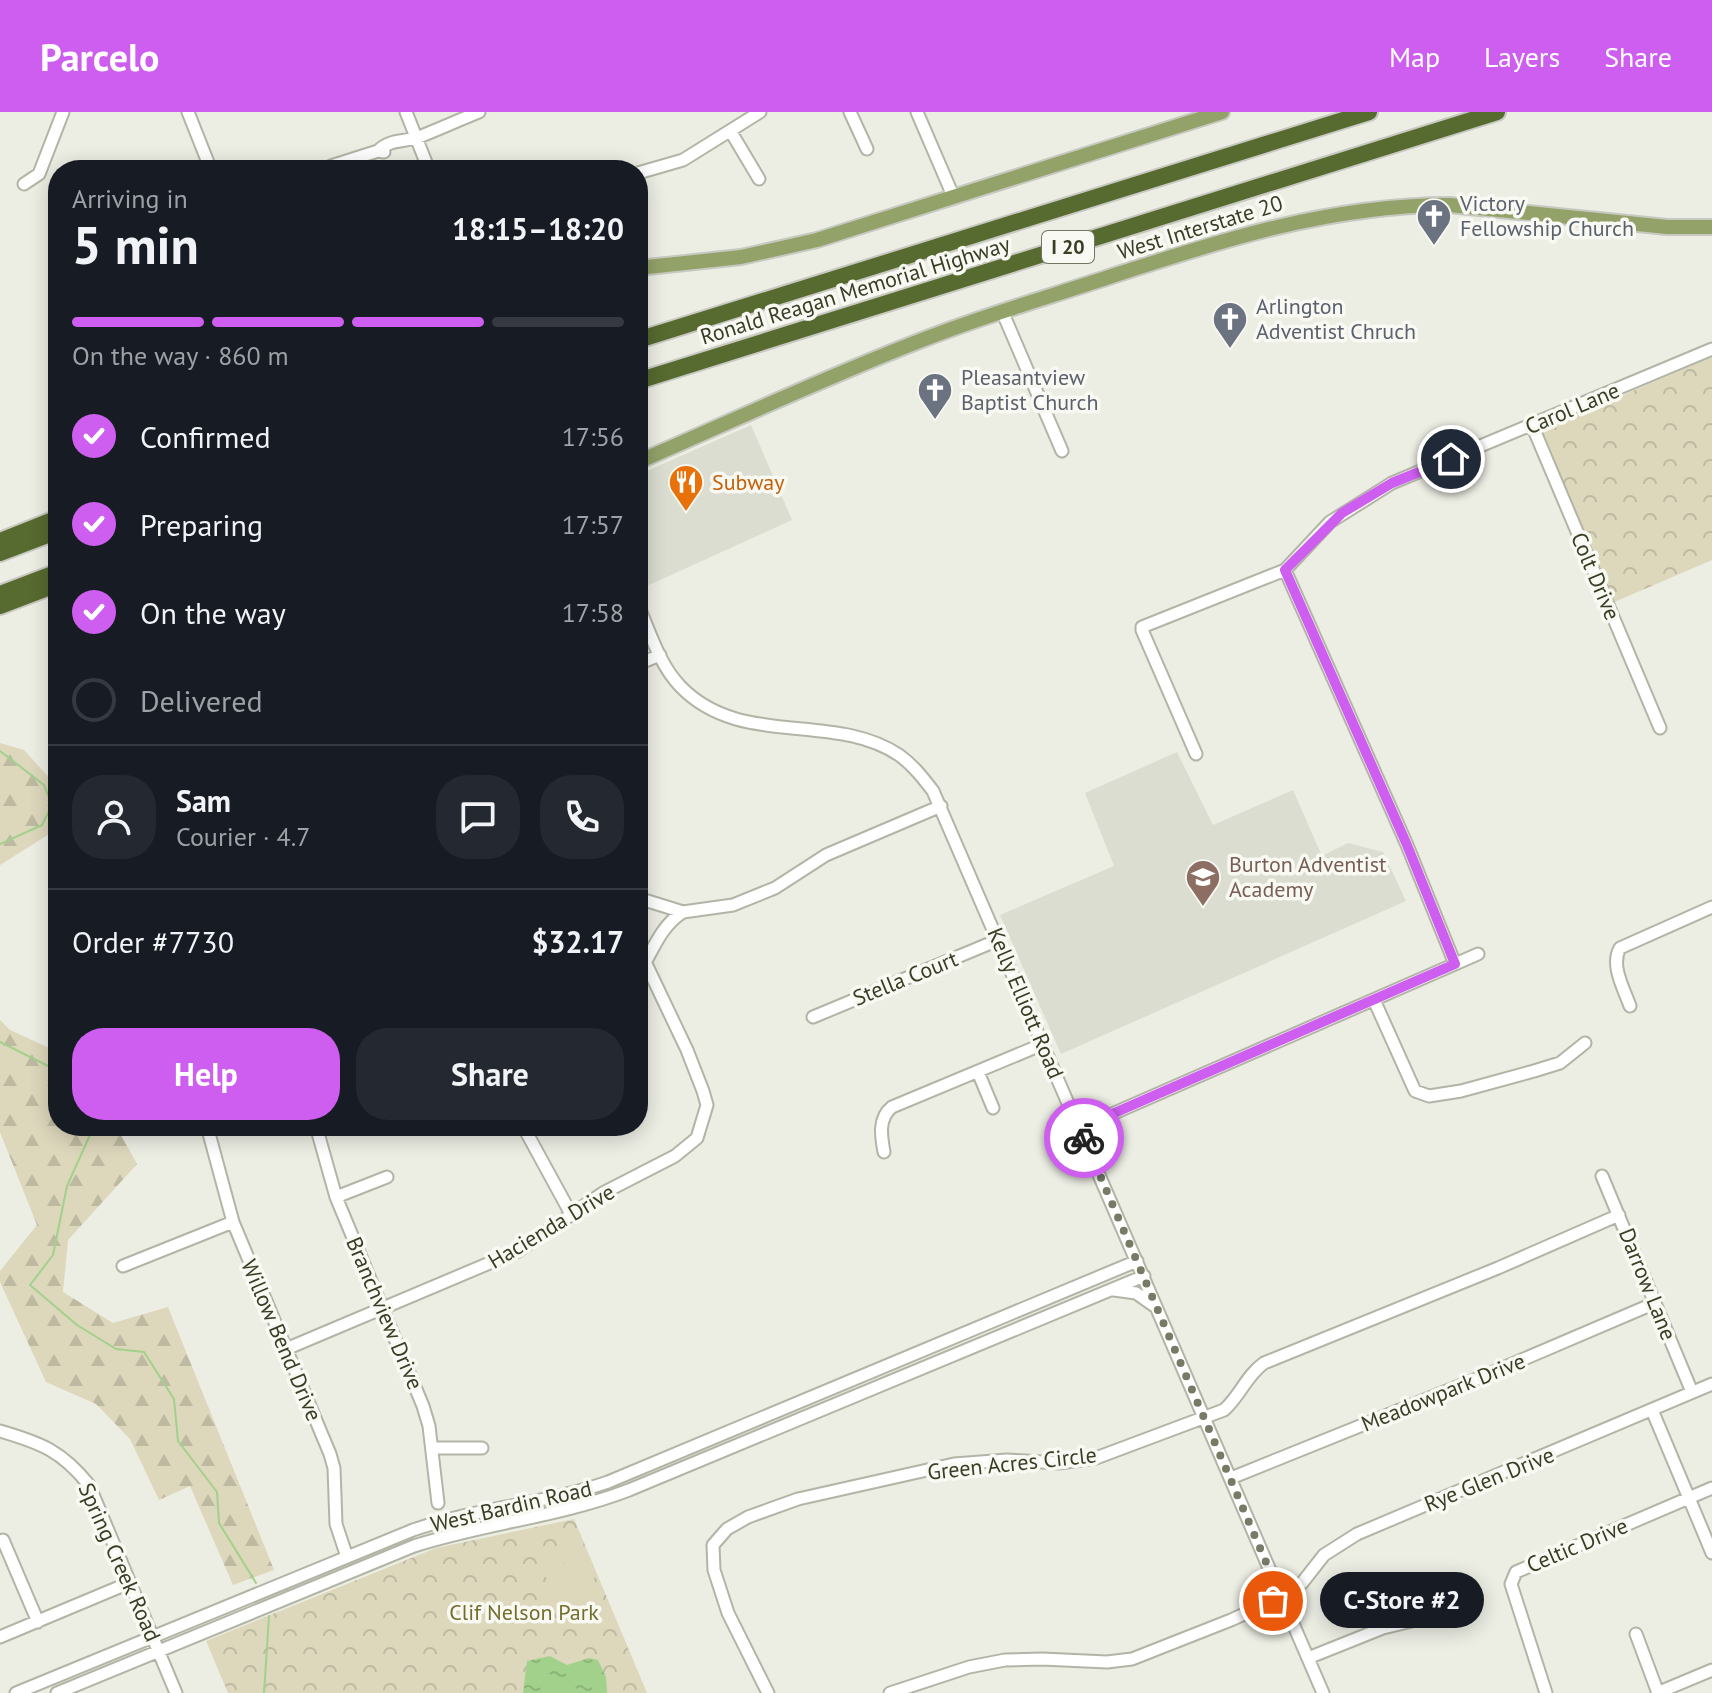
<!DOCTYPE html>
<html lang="en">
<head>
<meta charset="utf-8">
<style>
	:root { --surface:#171b24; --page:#242831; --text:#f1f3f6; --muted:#9ea1a6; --line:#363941; --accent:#ce5ef0 }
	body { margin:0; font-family:"PT Sans",sans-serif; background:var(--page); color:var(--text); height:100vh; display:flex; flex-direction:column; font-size:30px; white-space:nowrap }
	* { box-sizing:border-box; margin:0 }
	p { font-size:26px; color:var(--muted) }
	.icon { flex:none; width:44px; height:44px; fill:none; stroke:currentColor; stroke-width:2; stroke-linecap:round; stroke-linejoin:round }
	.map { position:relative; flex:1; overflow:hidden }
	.side { position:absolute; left:48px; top:48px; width:600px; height:976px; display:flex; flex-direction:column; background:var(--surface); border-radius:32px; box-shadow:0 4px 20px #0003 }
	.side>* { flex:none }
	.pin { position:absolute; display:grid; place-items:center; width:68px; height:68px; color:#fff; margin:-34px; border:4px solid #fff; border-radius:50%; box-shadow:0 2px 8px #0007 }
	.courier { position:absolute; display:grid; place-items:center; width:80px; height:80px; margin:-40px; border:6px solid #ce5ef0; border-radius:50%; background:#fff; color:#222; box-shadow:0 2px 10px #0007 }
	.bubble { position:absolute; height:56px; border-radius:28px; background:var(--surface); box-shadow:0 4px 20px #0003; font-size:26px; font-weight:800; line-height:56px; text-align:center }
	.head em { font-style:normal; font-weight:800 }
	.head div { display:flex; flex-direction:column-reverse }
	.head { display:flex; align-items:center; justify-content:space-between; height:136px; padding:0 24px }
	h1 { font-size:52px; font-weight:800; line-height:60px }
	.bar { display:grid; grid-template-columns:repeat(4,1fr); gap:12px 8px; align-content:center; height:96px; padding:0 24px }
	.bar i { height:10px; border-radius:6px; background:var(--line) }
	.bar .on { background:var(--accent) }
	.bar p { grid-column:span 4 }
	.line { display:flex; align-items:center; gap:20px; padding:0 24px; border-top:2px solid var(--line) }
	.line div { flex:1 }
	.round { display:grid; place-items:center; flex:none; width:84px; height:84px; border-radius:32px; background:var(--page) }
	ol { padding:0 24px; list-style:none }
	li { display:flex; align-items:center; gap:24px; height:88px }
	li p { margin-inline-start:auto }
	li .icon { padding:8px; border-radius:50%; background:var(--accent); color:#fff; stroke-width:4 }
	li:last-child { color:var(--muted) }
	li i { width:44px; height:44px; border:4px solid var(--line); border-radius:50% }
	.button { display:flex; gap:16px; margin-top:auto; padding:16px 24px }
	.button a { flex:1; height:92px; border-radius:32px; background:var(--accent); color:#fff; font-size:32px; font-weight:800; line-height:92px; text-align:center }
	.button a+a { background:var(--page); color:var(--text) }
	header { display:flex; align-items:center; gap:48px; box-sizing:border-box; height:112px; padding:0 40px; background:var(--accent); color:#fff }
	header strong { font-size:38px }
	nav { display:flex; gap:44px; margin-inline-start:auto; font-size:28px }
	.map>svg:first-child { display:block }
</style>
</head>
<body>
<header>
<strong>Parcelo</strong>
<nav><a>Map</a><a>Layers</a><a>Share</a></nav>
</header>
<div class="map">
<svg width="1712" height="1581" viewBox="0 0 1712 1581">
	<defs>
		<pattern id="forest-firs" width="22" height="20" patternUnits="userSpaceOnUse" patternTransform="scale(2)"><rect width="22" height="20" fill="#ddd7bc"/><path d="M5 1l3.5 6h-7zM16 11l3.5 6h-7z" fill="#bebaa1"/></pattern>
		<pattern id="park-crowns" width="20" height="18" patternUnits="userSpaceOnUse" patternTransform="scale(2)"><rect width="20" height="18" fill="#ddd7bc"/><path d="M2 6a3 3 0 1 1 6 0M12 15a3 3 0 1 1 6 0" fill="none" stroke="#bebaa1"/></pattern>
		<pattern id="water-ripples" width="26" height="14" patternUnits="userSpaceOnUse" patternTransform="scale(2)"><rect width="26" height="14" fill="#a2d18c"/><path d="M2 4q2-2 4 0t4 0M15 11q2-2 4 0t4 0" fill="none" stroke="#8cb478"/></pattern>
	</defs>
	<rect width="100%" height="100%" fill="#ecede3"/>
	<!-- built -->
	<path fill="#dcddd1" d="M 751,313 L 792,408 L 647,474 L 638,454 L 638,363 Z
		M 1177,640 L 1213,713 L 1293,678 L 1322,744 L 1348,731 L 1383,740 L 1406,789 L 1061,942 L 1000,803 L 1114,754 L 1085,681 Z"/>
	<!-- forest -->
	<path fill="url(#forest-firs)" d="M 0,631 L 24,638 L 52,669 L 51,721 L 0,753 Z
		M 0,908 L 10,918 L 58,940 L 58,1014 L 116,1014 L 137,1052 L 68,1128 L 63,1180 L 113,1211 L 168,1195 L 274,1458 L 233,1473 L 190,1374 L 159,1388 L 130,1327 L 96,1292 L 46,1270 L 0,1170 L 0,1159 L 37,1113 L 0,1020 Z"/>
	<!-- park -->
	<path fill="url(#park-crowns)" d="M 1712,245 L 1712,448 L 1612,491 L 1539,319 Z
		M 574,1407 L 647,1581 L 228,1581 L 206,1529 L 436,1436 Z"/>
	<!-- pitch -->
	<path fill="#ddd7bc" d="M 577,1426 L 595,1466 L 575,1475 L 583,1496 L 563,1504 L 545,1463 L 565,1455 L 557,1434 Z"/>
	<!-- water -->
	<path fill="url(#water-ripples)" d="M 550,1544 L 567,1553 L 589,1546 L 598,1548 L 606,1565 L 607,1581 L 523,1581 L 527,1549 Z"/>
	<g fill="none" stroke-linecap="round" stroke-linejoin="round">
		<!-- stream -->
		<path stroke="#a2d18c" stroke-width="2" d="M 0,639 L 44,673 L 52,693 L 42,713 L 0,732
			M 0,930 L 58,959
			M 94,1014 L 67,1074 L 53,1143 L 30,1173 L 77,1213 L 116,1237 L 144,1240 L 174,1287 L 178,1329 L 217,1380 L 219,1411 L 256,1471
			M 264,1581 L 269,1504"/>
		<!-- minor casing -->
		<g stroke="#b2b5a6" stroke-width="15">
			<path id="minor" d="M 188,0 L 211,58
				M 406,0 L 429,58
				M 850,0 L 867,37
				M 917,0 L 954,86
				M 731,20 L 759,67
				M 378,39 C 389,27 405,30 419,25 C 439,17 459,8 479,0
				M 331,54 L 378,39 L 384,40
				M 638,61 L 683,48 L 760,0
				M 24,72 L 39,62 L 63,0
				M 1002,199 L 1062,339
				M 1532,313 L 1660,616
				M 1285,458 L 1407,733 L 1455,852
				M 638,493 C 650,520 659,552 680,574 C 740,637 833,599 899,643 C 913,653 923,666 933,679 L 1323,1581
				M 1142,515 L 1285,458 L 1330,410 L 1392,371 L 1712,237
				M 1142,518 L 1196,642
				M 638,552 L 660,543
				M 638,786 L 683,800 L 733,793 L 775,776 L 826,743 L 941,694
				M 646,849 C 656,830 665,811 683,800
				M 56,856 L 58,855
				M 1374,888 L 1415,979 L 1429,984 L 1461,979 L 1534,959 L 1560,951 L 1585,931
				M 1630,894 C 1624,877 1610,853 1620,836 L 1712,795
				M 813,905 L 998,828
				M 978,960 L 993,996
				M 207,1014 L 233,1110 L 330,1342 L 334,1356 L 336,1412 L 347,1445
				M 316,1014 L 336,1085 L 423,1294 L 429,1314 L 438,1391
				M 523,1014 L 571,1102
				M 1080,1016 L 1478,842
				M 884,1040 C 881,1024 878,1006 892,995 L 1043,932
				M 1602,1064 L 1692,1280
				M 336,1085 L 387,1065
				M 123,1154 L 233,1110
				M 1114,1178 L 1136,1181 L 1156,1195
				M 286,1237 L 518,1139 L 603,1081 L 675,1044 L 697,1026 L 707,993 L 703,979 L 687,938 L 638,835
				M 1652,1298 L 1712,1441
				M 0,1319 C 41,1331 62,1339 89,1373 L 176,1581
				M 432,1336 L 482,1336
				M 1231,1366 L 1484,1264 L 1655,1191
				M 3,1428 L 38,1510
				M 1636,1522 L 1658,1581
				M 0,1525 L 129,1471
				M 1308,1546 L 1383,1516 L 1412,1509
				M 16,1581 L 413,1418 C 477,1396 544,1392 608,1370 L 1137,1149
				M 57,1581 L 414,1434 C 485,1411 559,1405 629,1378 L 1144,1164
				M 768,1581 L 728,1501 L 714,1458 L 713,1433 L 727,1417 L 748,1405 L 798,1387 L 954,1352 L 1007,1348 L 1059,1351 L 1096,1346 L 1224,1298 C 1240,1284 1246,1264 1264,1251 L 1498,1156 L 1619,1103
				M 890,1581 L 969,1555 L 1005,1548 L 1042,1547 L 1107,1550 L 1132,1547 L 1231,1508 L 1281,1485 L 1302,1471 L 1324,1443 L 1357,1422 L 1712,1272
				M 1546,1581 L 1511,1472 L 1516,1460 L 1712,1376
				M 1657,1581 L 1712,1558"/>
		</g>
		<!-- major casing -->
		<g stroke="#c7c9c1" stroke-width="18">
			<path id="major" d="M 638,156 L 741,145 L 817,128 L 1222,0
				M 638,350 C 732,309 826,265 922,228 C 985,203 1049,185 1112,164 C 1222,128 1331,93 1449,93 L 1667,115 L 1712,115"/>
		</g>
		<!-- highway casing -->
		<g stroke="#c7c9c1" stroke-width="20">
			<path id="highway" d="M 638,228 L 1369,0
				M 638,269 L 1497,0
				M 0,429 L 58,406
				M 0,441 L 58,419
				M 0,482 L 58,460
				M 0,494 L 58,472"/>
		</g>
		<!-- minor -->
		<use href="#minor" stroke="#fff" stroke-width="11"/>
		<!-- major -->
		<use href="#major" stroke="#92a268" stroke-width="14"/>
		<!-- highway -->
		<use href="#highway" stroke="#576a2f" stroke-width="16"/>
	</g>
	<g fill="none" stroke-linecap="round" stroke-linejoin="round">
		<!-- done -->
		<path stroke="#767b66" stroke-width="8" stroke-dasharray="0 14.4" d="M 1084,1026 L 1281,1485 L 1273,1489"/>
		<!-- route -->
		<path stroke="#ce5ef0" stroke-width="10" d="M 1084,1026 L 1080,1016 L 1455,852 L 1407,733 L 1285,458 L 1342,401 L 1392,371 L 1451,347"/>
	</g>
	<!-- icons -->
	<defs>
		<g id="church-pin" transform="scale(1.8)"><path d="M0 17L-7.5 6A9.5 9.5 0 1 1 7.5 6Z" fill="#6b7280" stroke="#f9f9f4"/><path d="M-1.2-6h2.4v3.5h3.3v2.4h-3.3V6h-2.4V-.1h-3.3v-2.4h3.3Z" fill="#fff"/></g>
		<g id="restaurant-pin" transform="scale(1.8)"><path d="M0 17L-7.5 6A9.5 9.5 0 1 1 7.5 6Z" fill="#e8710a" stroke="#f9f9f4"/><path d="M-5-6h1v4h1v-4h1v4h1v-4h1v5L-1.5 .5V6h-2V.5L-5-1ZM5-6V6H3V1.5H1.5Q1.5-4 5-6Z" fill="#fff"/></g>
		<g id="school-pin" transform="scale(1.8)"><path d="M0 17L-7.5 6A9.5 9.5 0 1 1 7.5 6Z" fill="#8d6e63" stroke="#f9f9f4"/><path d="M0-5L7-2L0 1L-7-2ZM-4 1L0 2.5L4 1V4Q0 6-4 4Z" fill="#fff"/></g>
	</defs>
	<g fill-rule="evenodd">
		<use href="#church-pin" x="1434" y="104"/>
		<use href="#church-pin" x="1230" y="207"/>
		<use href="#church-pin" x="935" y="278"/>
		<use href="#restaurant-pin" x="686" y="370"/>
		<use href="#school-pin" x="1203" y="765"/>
	</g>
	<g text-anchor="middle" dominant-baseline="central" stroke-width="7" stroke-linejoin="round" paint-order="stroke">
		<!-- shield labels -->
		<rect fill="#f9f9f4" stroke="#717662" stroke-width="2" x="1042" y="119" width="52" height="32" rx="6"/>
		<g font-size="20" font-weight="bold" fill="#373e23">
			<text x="1068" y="135">I 20</text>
		</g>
		<!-- worship labels -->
		<g font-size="22" fill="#5b616d" stroke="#f9f9f4" text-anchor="start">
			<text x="1460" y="91">Victory<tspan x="1460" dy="25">Fellowship Church</tspan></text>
			<text x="1256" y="194">Arlington<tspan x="1256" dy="25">Adventist Chruch</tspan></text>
			<text x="961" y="265">Pleasantview<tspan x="961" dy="25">Baptist Church</tspan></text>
		</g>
		<!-- street labels -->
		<g font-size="22" fill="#373e23" stroke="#f9f9f4">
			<text transform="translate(1200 115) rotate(-17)">West Interstate 20</text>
			<text transform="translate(855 178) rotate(-17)">Ronald Reagan Memorial Highway</text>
			<text transform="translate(1572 296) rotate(-23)">Carol Lane</text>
			<text transform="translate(1596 464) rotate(67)">Colt Drive</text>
			<text transform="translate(905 866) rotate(-22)">Stella Court</text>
			<text transform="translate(1026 891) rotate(67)">Kelly Elliott Road</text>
			<text transform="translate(551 1114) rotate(-31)">Hacienda Drive</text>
			<text transform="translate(1648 1172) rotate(68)">Darrow Lane</text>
			<text transform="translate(385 1201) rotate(67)">Branchview Drive</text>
			<text transform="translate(282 1228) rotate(67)">Willow Bend Drive</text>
			<text transform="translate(1443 1280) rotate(-22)">Meadowpark Drive</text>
			<text transform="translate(1012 1351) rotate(-6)">Green Acres Circle</text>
			<text transform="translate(1489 1367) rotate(-22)">Rye Glen Drive</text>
			<text transform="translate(511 1394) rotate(-13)">West Bardin Road</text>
			<text transform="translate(1577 1433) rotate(-23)">Celtic Drive</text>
			<text transform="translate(120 1450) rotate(66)">Spring Creek Road</text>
		</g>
		<!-- food labels -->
		<g font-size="22" fill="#c56008" stroke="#f9f9f4" text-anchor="start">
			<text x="712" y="370">Subway</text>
		</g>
		<!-- education labels -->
		<g font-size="22" fill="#785e54" stroke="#f9f9f4" text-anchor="start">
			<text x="1229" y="752">Burton Adventist<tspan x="1229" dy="25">Academy</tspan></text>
		</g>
		<!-- park labels -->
		<g font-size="22" fill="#746e2d" stroke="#f9f9f4">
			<text x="524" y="1500">Clif Nelson Park</text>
		</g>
	</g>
</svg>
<div class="pin" style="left:1273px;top:1489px;background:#ea580c"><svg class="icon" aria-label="bag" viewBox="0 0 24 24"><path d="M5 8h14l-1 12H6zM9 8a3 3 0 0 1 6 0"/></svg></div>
<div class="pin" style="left:1451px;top:347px;background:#1f2937"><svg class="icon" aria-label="home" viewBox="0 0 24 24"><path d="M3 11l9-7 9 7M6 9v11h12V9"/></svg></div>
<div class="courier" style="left:1084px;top:1026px"><svg class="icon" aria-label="bike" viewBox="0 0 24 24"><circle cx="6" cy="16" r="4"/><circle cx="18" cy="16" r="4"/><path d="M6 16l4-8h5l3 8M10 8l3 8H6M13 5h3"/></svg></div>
<div class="bubble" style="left:1320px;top:1460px;width:164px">C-Store #2</div>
<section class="side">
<div class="head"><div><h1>5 min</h1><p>Arriving in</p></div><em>18:15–18:20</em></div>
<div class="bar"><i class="on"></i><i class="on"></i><i class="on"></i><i></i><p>On the way · 860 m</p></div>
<ol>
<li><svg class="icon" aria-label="check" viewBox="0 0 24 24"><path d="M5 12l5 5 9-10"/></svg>Confirmed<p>17:56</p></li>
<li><svg class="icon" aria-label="check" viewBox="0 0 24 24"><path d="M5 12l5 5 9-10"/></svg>Preparing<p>17:57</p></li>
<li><svg class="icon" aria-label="check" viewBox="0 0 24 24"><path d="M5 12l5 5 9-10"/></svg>On the way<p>17:58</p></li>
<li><i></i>Delivered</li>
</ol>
<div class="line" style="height:144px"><a class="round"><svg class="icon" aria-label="person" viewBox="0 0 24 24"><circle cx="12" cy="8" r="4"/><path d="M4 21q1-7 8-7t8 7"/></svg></a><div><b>Sam</b><p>Courier · 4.7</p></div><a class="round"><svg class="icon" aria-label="chat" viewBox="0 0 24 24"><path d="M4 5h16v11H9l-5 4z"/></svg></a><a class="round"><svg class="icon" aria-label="phone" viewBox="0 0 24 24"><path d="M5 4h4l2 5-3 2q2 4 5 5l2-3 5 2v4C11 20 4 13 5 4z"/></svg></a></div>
<div class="line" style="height:104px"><div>Order #7730</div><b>$32.17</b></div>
<div class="button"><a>Help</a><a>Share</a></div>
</section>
</div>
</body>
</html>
